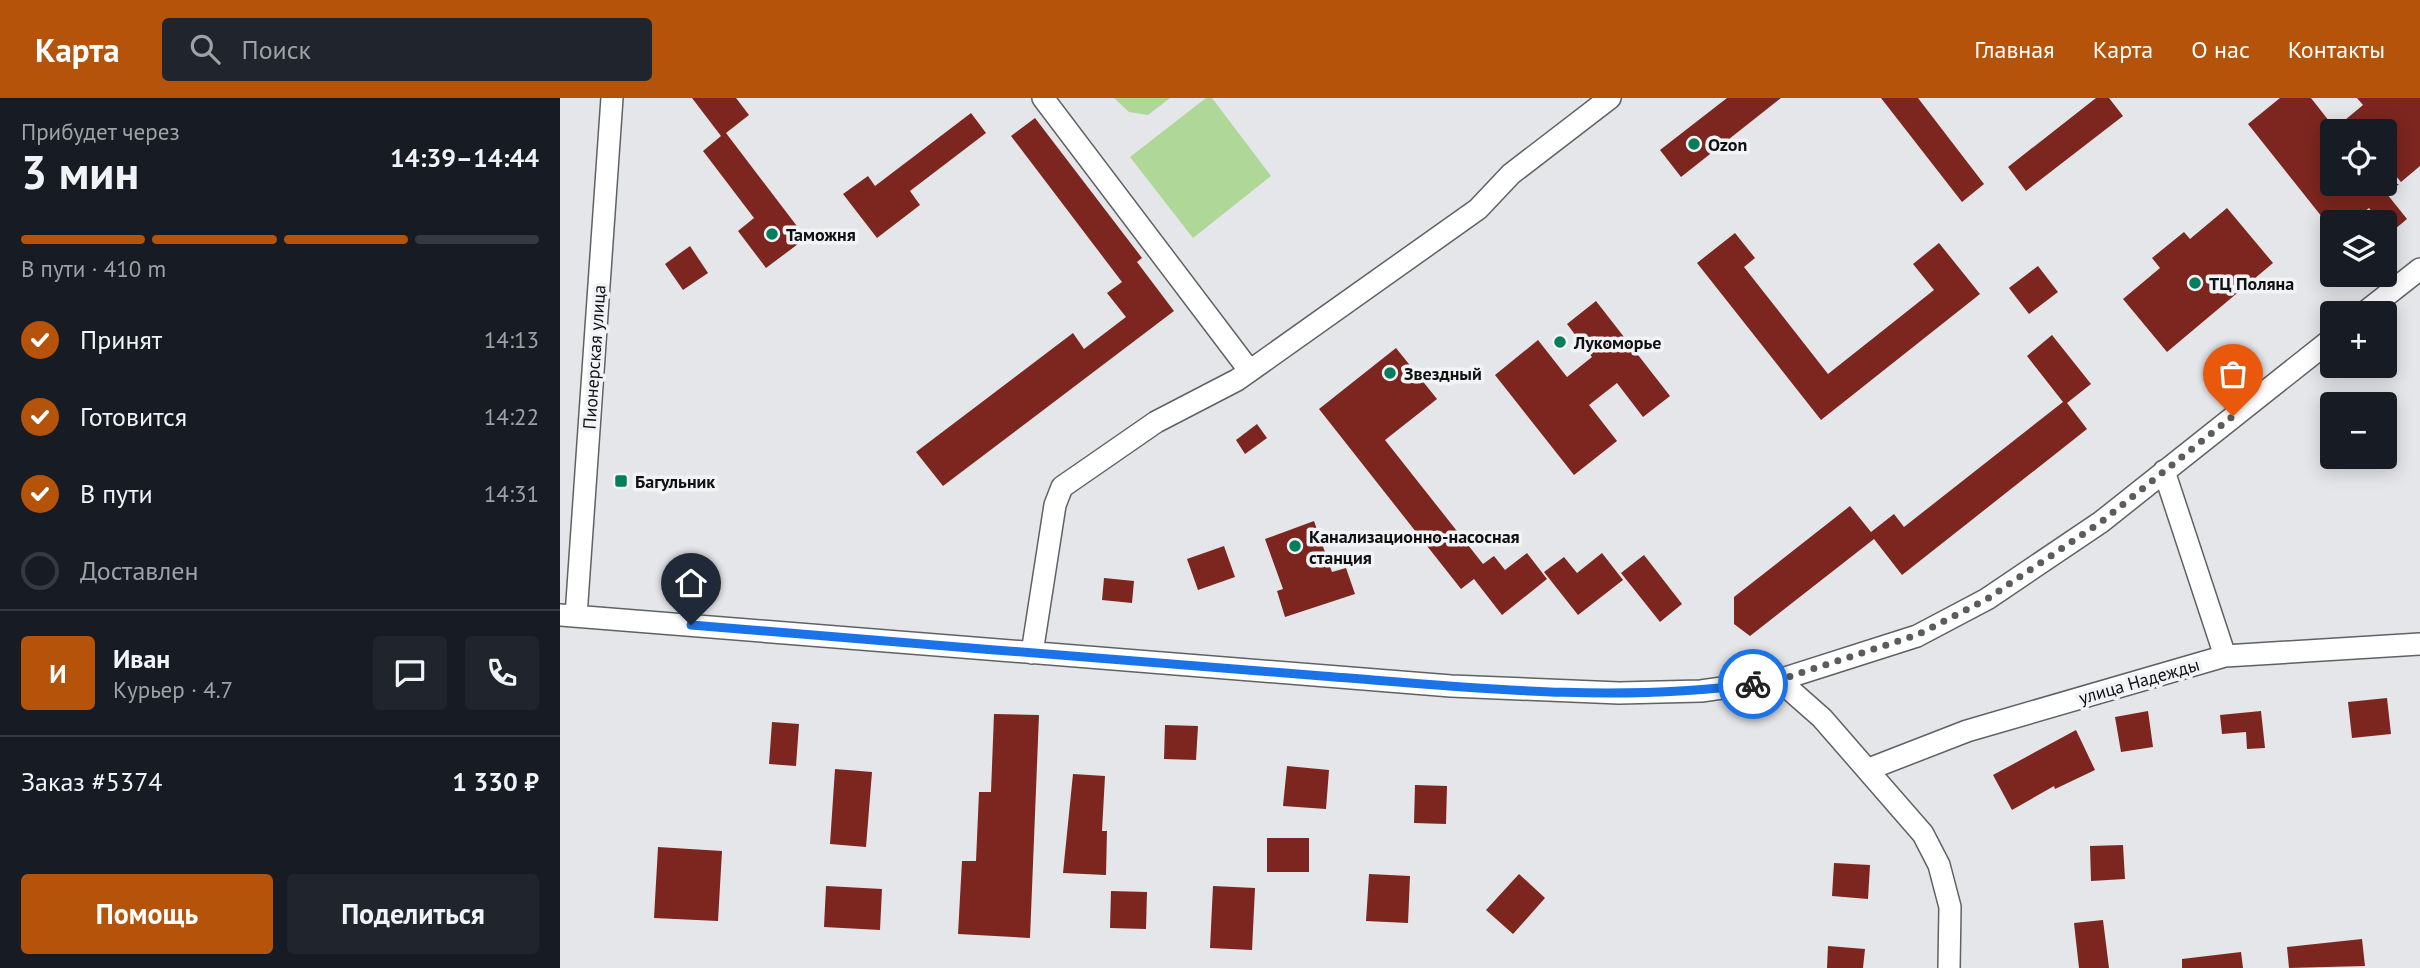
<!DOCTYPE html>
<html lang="ru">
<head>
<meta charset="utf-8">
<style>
	:root { --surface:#171b24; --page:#20242c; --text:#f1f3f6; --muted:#9ea1a6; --line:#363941; --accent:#b45309 }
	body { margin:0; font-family:"PT Sans",sans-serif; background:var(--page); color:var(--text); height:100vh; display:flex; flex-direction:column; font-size:26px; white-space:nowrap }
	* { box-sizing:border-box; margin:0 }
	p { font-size:23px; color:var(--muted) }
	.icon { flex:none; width:38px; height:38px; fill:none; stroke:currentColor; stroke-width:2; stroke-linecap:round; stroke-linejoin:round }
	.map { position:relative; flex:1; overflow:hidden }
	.details { display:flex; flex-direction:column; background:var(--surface); width:560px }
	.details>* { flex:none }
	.fabs { position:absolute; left:1760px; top:21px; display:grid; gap:14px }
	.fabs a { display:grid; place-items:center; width:77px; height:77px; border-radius:7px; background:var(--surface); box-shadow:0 4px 18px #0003; font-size:35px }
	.pin { position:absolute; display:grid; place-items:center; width:60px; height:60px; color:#fff; margin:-72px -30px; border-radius:50% 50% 50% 0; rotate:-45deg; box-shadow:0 0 7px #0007 }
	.pin .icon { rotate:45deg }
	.courier { position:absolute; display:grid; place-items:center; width:70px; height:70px; margin:-35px; border:5px solid #1a73e8; border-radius:50%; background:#fff; color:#222; box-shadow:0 2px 9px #0007 }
	.headline em { font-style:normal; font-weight:600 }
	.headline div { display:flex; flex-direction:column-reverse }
	.headline { display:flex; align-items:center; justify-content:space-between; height:119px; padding:0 21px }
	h1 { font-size:46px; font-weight:600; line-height:52px }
	.bar { display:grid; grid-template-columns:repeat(4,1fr); gap:10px 7px; align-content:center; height:84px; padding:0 21px }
	.bar i { height:9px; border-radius:5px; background:var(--line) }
	.bar .selected { background:var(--accent) }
	.bar p { grid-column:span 4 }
	.line { display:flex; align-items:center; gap:18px; padding:0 21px; border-top:2px solid var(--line) }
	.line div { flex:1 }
	.round { display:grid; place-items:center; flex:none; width:74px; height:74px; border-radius:7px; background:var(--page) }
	ol { padding:0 21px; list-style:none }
	li { display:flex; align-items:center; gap:21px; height:77px }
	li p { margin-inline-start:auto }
	li .icon { padding:7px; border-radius:50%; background:var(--accent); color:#fff; stroke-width:4 }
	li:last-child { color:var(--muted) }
	li i { width:38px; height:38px; border:4px solid var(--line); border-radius:50% }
	.primary-button { display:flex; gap:14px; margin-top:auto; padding:14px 21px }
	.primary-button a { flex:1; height:80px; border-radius:7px; background:var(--accent); color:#fff; font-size:28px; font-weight:600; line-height:80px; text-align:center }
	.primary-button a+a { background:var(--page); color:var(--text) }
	header { display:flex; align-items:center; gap:42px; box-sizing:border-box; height:98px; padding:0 35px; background:var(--accent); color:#fff }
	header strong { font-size:33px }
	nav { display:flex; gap:38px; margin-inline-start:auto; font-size:24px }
	.search { width:490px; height:63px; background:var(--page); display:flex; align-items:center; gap:18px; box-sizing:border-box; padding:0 24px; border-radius:7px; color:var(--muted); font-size:26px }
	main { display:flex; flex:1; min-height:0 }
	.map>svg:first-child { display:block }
</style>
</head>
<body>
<header>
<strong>Карта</strong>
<div class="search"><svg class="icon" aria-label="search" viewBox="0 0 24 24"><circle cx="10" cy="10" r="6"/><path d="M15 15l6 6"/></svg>Поиск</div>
<nav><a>Главная</a><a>Карта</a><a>О нас</a><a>Контакты</a></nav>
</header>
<main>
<section class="details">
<div class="headline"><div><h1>3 мин</h1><p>Прибудет через</p></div><em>14:39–14:44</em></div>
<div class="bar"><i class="selected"></i><i class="selected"></i><i class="selected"></i><i></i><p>В пути · 410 m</p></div>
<ol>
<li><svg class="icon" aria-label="check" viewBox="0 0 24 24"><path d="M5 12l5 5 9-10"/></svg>Принят<p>14:13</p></li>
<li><svg class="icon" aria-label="check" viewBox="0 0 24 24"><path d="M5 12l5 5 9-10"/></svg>Готовится<p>14:22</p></li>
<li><svg class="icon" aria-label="check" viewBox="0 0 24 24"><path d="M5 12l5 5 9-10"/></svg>В пути<p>14:31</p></li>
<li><i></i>Доставлен</li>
</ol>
<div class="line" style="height:126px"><b class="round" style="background:var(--accent);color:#fff">И</b><div><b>Иван</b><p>Курьер · 4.7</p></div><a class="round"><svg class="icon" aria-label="chat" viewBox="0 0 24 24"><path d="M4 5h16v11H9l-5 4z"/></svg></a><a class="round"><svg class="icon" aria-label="phone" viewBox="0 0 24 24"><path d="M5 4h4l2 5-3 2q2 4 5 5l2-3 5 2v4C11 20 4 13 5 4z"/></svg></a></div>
<div class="line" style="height:91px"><div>Заказ #5374</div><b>1 330 ₽</b></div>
<div class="primary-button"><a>Помощь</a><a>Поделиться</a></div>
</section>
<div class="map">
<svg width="1860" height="870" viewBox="0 0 1860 870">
	<rect width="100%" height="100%" fill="#e4e6e9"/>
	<!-- green -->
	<path fill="#afd797" d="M 554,0 L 610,0 L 588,17 L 569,14 Z
		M 646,0 L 652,0 L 711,78 L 633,140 L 570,59 Z"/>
	<!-- building -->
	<path fill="#7d261f" d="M 132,0 L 176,0 L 189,17 L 166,35 L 246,140 L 206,170 L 178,133 L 194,120 L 143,53 L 161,38 Z
		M 1167,0 L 1221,0 L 1121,79 L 1100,52 Z
		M 1321,0 L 1358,0 L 1424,86 L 1402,104 Z
		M 1536,0 L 1549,0 L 1563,18 L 1466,93 L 1448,69 Z
		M 1720,0 L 1751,0 L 1773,28 L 1773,32 L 1803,7 L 1797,0 L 1860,0 L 1860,68 L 1841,84 L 1825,65 L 1825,33 L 1773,33 L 1773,86 L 1839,86 L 1827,96 L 1847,121 L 1829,136 L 1825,124 L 1820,124 L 1809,110 L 1791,124 L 1766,124 L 1688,26 Z
		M 411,15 L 426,35 L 350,93 L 360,107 L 317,140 L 283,96 L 308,78 L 315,88 Z
		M 475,20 L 582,160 L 577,164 L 614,213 L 383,388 L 356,354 L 513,235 L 524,251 L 566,219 L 547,195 L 562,184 L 451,38 Z
		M 1667,110 L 1713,165 L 1607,254 L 1563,201 L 1600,170 L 1592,160 L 1624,134 L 1630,141 Z
		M 1175,135 L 1195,160 L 1184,169 L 1268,276 L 1374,192 L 1353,166 L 1379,145 L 1420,196 L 1261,322 L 1137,165 Z
		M 130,148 L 148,175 L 123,192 L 105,166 Z
		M 1478,168 L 1498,194 L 1469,216 L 1449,190 Z
		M 1036,203 L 1110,298 L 1083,319 L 1057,285 L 1029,307 L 1057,343 L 1014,377 L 935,277 L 978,242 L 1007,279 L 1032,259 L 1007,226 Z
		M 1492,237 L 1531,286 L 1507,305 L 1527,331 L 1342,477 L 1314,441 L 1190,538 L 1174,526 L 1174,499 L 1290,408 L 1311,434 L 1334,416 L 1344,429 L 1503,304 L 1467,258 Z
		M 836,250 L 877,301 L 825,342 L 923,466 L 934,458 L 945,472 L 967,455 L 987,481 L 942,517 L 914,481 L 901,491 L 759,311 Z
		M 697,326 L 707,340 L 685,356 L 676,342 Z
		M 754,423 L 772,474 L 786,470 L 795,496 L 725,519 L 717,493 L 723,491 L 705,441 Z
		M 664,448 L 675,479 L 638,492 L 627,461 Z
		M 1042,455 L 1063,482 L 1018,517 L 984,474 L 1004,459 L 1017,475 Z
		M 1084,457 L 1122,506 L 1100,524 L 1061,475 Z
		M 544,480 L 574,483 L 572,505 L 542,502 Z
		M 1827,600 L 1831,636 L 1792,640 L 1788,604 Z
		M 1588,613 L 1593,649 L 1561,654 L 1555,619 Z
		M 1701,613 L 1705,650 L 1687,651 L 1686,634 L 1662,636 L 1660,617 Z
		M 434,616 L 479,617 L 470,840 L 398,836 L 402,763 L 416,763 L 419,694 L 431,694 Z
		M 212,624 L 239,626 L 236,668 L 209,666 Z
		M 605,627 L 638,628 L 636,662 L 604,661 Z
		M 1516,632 L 1535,672 L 1495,691 L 1494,688 L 1452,712 L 1433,677 Z
		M 727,668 L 769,672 L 766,711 L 723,708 Z
		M 275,671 L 312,674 L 306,749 L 270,746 Z
		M 513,676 L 545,678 L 542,733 L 547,733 L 546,777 L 503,775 Z
		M 855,687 L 887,688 L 886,726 L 854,725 Z
		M 707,740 L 749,740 L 749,774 L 707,774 Z
		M 1563,747 L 1565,781 L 1531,783 L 1530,748 Z
		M 98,749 L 162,753 L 158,823 L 94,820 Z
		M 1274,765 L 1310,767 L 1308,801 L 1272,798 Z
		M 809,776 L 850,778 L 848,825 L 806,823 Z
		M 959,776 L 985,800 L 953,836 L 926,812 Z
		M 266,788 L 322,791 L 320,832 L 264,829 Z
		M 653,788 L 695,790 L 692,852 L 650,850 Z
		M 551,793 L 587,794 L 586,831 L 550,830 Z
		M 1543,822 L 1549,870 L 1519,870 L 1514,825 Z
		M 1802,841 L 1805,868 L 1729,870 L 1727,849 Z
		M 1268,848 L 1305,851 L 1303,870 L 1267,870 Z
		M 1681,854 L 1683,870 L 1622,870 L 1622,861 Z"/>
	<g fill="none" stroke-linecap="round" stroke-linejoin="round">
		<!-- minor casing -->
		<g stroke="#606163" stroke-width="24">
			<path id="minor" d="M 483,0 L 689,272
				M 1804,215 L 1860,171
				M 1604,373 L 1665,558
				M 0,517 L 891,588 L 1059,595 L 1141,593 L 1219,582 L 1357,538 L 1427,501 L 1541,424 L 1773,240
				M 16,518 L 52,0
				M 472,555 L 495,407 L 502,389 L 596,324 L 677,282 L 918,111 L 951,76 L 1050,0
				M 1219,582 L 1262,620 L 1363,736 L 1379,767 L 1390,809 L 1389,870
				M 1309,671 L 1407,633 L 1665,558 L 1860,546"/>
		</g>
		<!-- minor -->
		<use href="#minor" stroke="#fff" stroke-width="21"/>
	</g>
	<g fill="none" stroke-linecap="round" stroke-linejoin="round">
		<!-- done -->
		<path stroke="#5a5c5d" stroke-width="7" stroke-dasharray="0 12.6" d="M 1193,586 L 1219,582 L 1357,537 L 1427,501 L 1541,424 L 1673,318"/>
		<!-- route -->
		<path stroke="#1a73e8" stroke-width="9" d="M 131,527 C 337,544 544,561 750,577 C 896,588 1047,606 1193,586"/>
	</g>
	<!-- markers -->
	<g fill="#067e5b" stroke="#f1f3f6" stroke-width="2.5">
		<circle cx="1134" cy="46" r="7"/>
		<circle cx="212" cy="136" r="7"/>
		<circle cx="1635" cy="185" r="7"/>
		<circle cx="1000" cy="244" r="7"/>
		<circle cx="830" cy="275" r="7"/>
		<rect x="54" y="376" width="14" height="14" rx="3.5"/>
		<circle cx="735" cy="448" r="7"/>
	</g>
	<g text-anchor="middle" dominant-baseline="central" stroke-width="7" stroke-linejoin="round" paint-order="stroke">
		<!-- poi labels -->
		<g font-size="18" font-weight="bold" fill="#101111" stroke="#f1f3f6" text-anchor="start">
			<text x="1148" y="46">Ozon</text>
			<text x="226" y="136">Таможня</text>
			<text x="1649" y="185">ТЦ Поляна</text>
			<text x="1014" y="244">Лукоморье</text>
			<text x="844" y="275">Звездный</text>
			<text x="75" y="383">Багульник</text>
			<text x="749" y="438">Канализационно-насосная<tspan x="749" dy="21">станция</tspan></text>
		</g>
		<!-- street labels -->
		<g font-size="18" fill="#101111" stroke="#f1f3f6">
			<text transform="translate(34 259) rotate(-86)">Пионерская улица</text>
			<text transform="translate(1579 583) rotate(-16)">улица Надежды</text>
		</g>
	</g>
</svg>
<div class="fabs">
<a><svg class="icon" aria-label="locate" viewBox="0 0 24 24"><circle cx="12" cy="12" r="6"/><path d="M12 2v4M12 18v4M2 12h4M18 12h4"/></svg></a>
<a><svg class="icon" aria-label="layers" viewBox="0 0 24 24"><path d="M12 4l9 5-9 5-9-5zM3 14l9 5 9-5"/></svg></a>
<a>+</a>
<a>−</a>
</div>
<div class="pin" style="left:1673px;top:318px;background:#ea580c"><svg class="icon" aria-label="bag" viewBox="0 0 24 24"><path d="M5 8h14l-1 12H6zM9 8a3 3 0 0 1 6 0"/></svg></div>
<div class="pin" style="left:131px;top:527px;background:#1f2937"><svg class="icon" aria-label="home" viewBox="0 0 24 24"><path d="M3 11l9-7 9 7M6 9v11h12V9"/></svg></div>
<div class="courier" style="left:1193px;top:586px"><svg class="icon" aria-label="bike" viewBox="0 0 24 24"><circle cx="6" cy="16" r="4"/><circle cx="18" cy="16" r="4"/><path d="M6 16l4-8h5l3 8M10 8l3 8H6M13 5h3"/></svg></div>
</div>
</main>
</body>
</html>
